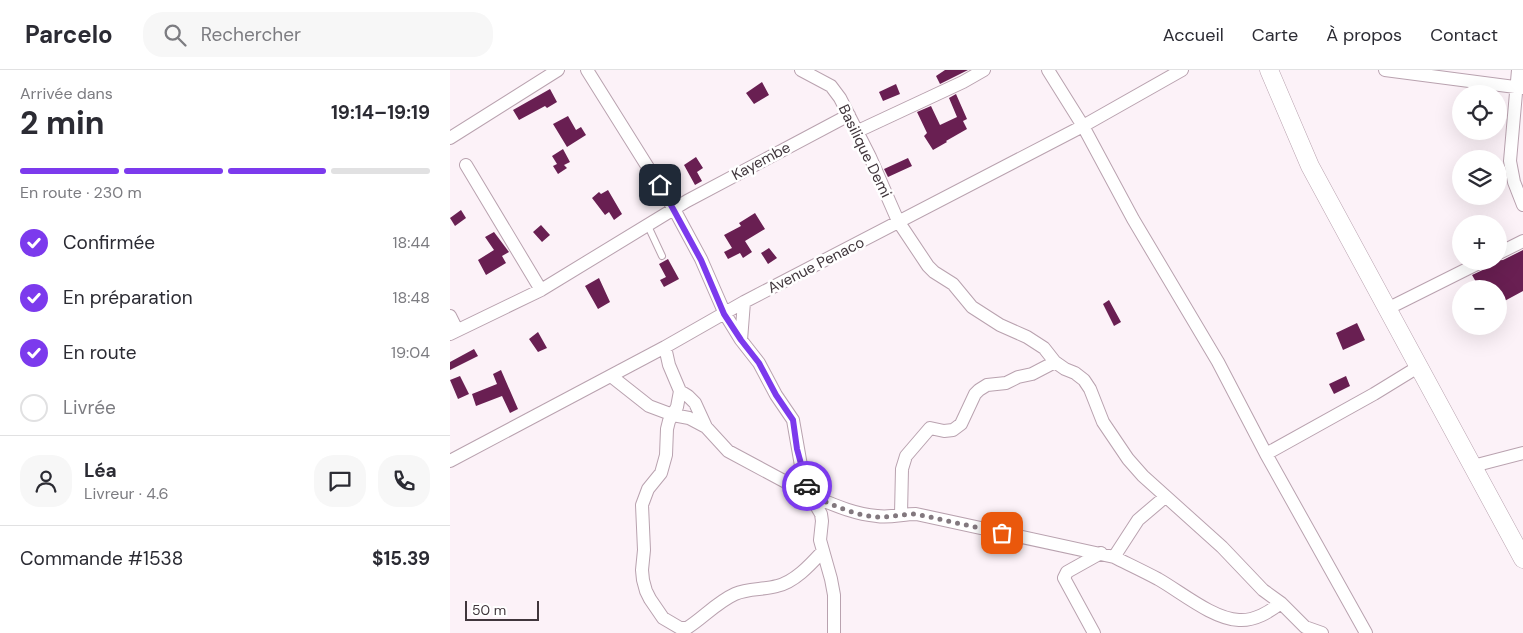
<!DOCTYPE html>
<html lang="fr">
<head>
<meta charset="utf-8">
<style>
	:root { --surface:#fff; --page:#f7f7f7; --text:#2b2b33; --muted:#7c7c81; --line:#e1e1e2; --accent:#7c3aed }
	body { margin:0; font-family:"DM Sans",sans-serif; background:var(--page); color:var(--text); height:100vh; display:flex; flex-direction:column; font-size:19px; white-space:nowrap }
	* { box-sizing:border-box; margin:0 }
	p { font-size:16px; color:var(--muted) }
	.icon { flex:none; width:28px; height:28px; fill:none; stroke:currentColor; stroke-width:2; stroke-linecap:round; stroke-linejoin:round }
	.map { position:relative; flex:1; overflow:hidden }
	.side { display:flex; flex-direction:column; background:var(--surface); width:450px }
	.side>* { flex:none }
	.tools { position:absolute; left:1002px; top:15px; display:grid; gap:10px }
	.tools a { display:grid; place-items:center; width:55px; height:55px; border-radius:50%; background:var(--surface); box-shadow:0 5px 20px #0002; font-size:25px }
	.scale { position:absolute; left:15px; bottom:12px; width:74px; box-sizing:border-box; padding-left:5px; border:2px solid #40363c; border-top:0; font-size:14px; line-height:18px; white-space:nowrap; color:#40363c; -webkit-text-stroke:4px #fff; paint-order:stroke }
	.pin { position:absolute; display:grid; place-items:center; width:42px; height:42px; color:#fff; margin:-21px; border-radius:10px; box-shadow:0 2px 8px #0006 }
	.courier { position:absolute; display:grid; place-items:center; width:50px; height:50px; margin:-25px; border:4px solid #7c3aed; border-radius:50%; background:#fff; color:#222; box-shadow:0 1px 6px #0007 }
	.overview em { font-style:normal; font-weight:700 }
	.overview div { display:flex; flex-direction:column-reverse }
	.overview { display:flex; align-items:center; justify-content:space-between; height:85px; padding:0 20px }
	h1 { font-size:32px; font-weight:700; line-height:38px }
	.bar { display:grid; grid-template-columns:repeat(4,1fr); gap:8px 5px; align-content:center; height:60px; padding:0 20px }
	.bar i { height:6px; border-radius:4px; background:var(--line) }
	.bar .on { background:var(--accent) }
	.bar p { grid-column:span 4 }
	.line { display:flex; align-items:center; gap:12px; padding:0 20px; border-top:1px solid var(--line) }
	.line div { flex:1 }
	.round { display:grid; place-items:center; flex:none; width:52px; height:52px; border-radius:20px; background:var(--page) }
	ol { padding:0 20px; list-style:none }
	li { display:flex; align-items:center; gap:15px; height:55px }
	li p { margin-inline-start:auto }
	li .icon { padding:5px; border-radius:50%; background:var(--accent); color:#fff; stroke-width:4 }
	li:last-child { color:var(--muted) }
	li i { width:28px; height:28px; border:2px solid var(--line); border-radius:50% }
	header { display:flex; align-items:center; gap:30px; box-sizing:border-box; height:70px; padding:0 25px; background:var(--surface); border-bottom:1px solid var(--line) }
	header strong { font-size:24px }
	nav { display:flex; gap:28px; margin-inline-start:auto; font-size:18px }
	.search { width:350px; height:45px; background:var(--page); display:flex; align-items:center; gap:12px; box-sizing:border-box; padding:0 18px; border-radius:20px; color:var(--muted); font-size:19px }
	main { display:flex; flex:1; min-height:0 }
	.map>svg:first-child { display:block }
</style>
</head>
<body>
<header>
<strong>Parcelo</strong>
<div class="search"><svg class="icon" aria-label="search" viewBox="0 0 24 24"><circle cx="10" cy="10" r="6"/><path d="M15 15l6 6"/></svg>Rechercher</div>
<nav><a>Accueil</a><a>Carte</a><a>À propos</a><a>Contact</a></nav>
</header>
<main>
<section class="side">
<div class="overview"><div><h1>2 min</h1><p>Arrivée dans</p></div><em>19:14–19:19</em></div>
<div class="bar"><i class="on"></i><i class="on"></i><i class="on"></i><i></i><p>En route · 230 m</p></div>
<ol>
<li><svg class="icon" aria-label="check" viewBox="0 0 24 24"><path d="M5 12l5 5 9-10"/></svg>Confirmée<p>18:44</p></li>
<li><svg class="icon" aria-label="check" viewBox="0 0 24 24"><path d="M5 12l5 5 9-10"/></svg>En préparation<p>18:48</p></li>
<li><svg class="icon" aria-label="check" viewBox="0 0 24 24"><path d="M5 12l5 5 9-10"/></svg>En route<p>19:04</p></li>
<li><i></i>Livrée</li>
</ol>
<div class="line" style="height:90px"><a class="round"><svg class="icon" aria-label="person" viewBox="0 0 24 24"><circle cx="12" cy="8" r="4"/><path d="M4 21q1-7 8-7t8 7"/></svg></a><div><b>Léa</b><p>Livreur · 4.6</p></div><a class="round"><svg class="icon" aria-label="chat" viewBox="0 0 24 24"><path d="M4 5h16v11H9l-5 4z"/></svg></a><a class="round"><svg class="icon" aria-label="phone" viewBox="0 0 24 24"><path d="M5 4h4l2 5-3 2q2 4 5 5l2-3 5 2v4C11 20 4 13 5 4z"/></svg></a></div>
<div class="line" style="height:65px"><div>Commande #1538</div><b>$15.39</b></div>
</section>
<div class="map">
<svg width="1073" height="563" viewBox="0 0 1073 563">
	<rect width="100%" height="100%" fill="#fcf2f8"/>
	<!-- building -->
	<path fill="#691f52" d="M 495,0 L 518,0 L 490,14 L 486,6 Z
		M 312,12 L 319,25 L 304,34 L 296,23 Z
		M 446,14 L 450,24 L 433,31 L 429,22 Z
		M 100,19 L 107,32 L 97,38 L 95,36 L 69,50 L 63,40 Z
		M 506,24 L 517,49 L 513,51 L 517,59 L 496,71 L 497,72 L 483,80 L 474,66 L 477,63 L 467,42 L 481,36 L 490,55 L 507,47 L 499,28 Z
		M 118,46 L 126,60 L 131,57 L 136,65 L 117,77 L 103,54 Z
		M 113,79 L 120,92 L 114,95 L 117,98 L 108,104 L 103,96 L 107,94 L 102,86 Z
		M 246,87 L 253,98 L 247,102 L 252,111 L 245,115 L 234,95 Z
		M 458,88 L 462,96 L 438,107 L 434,99 Z
		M 158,120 L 172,144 L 164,150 L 159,142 L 155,145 L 142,128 L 149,122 L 151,124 Z
		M 11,140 L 16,148 L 5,156 L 0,148 Z
		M 305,143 L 315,159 L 295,171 L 302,182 L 293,188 L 290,183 L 278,189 L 274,182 L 282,178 L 274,165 L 291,156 L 289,153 Z
		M 91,155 L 100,165 L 92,172 L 83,162 Z
		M 44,162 L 59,182 L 52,186 L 56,193 L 36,205 L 28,190 L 44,180 L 35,167 Z
		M 319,178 L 327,188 L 318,194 L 311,183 Z
		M 1073,180 L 1073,221 L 1049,234 L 1049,219 L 1030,219 L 1022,205 L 1037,198 L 1043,191 L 1053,190 Z
		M 218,189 L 229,209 L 214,217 L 210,210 L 216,207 L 209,194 Z
		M 149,208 L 160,232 L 148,239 L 135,216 Z
		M 659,230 L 671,252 L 664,256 L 653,234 Z
		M 907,253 L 915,270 L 893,280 L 886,263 Z
		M 88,262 L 97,278 L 88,282 L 79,269 Z
		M 24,279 L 28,286 L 0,300 L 0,292 Z
		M 51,300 L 68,339 L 60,343 L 52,326 L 26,336 L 22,324 L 47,314 L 43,304 Z
		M 10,306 L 19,324 L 8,329 L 0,310 Z
		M 896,306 L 900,316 L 884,324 L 879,314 Z"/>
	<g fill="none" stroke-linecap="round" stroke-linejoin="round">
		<!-- service casing -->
		<g stroke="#b9a2af" stroke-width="8">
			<path id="service" d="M 198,156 L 212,186"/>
		</g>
		<!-- minor casing -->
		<g stroke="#b9a2af" stroke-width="14">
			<path id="minor" d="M 137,0 L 224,139 L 251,189 L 275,244 L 291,270 L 309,293 L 326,325 L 343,350 L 353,407 L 360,425 C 382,434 403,444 427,446 C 440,448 453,444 466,444 L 664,487 L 688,450 L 715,427
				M 351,0 L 381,16 L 390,28 L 420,87 L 448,151 L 478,196 L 484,202 L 503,214 L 522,237 L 550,255 L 577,267 L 594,278 L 605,292 L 615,299 L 625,303 L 634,310 L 640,319 L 653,352 L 678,389 L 693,406 L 772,477 L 813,520 L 831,533 L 855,557 L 872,563
				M 598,0 L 633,56 L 683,149 L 768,292 L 816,384 L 916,563
				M 935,0 L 1073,18
				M 1068,0 L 1060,91 L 1064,112 L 1073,135
				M 408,61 L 513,12 L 534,0
				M 0,68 L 108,0
				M 16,95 L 91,220
				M 1049,183 L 1073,171
				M 937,239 L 1033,191
				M 0,246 L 7,260
				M 0,264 L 91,220 L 237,131 L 399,45
				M 291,270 L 294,232
				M 215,277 L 219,295 L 230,321 L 238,326 L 245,333 L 256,357 L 278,381 L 360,425 L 371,444 L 372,451 L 370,470 L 381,509 L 384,525 L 384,563
				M 161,306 L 199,336 L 223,345 L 239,348 L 256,357
				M 230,321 L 227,337 L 219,351 L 217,359 L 216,385 L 211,403 L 198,419 L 192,435 L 194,480 L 192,500 L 193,510 L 196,521 L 200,529 L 213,548 L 230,558 L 237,558 C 253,548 267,532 285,524 C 298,518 313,520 327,516 C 345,512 361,494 373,481
				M 816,384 L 924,324 L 968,297
				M 0,391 L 215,277 L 294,232 L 633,56 L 732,0
				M 1023,396 L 1073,383
				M 451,444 L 452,399 L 456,386 L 480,358 L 494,361 L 503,360 L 511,354 L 525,324 L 529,320 L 537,315 L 556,313 L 568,307 L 582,304 L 605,292
				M 664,487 C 678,494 693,501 708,509 C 731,522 763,549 789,550 C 805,551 819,542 831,533
				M 644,563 L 614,508 L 617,502 L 651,483"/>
		</g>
		<!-- secondary casing -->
		<g stroke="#b9a2af" stroke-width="19">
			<path id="secondary" d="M 819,0 L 860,96 L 1073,489"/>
		</g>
		<!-- service -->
		<use href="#service" stroke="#fff" stroke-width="6"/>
		<!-- minor -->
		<use href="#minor" stroke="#fff" stroke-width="12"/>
		<!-- secondary -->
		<use href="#secondary" stroke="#fff" stroke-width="18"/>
	</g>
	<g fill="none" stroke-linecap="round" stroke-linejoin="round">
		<!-- done -->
		<path stroke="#82787e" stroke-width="5" stroke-dasharray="0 9" d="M 357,416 L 360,425 C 383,435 409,448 435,447 C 445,446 455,444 466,444 L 552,463"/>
		<!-- route -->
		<path stroke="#7c3aed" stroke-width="6" d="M 210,115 L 251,190 L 274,244 L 291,270 L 309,293 L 326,325 L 343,350 L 347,379 L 357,416"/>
	</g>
	<g text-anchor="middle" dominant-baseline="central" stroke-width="5" stroke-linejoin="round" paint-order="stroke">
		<!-- street labels -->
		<g font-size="15" fill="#40363c" stroke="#fff">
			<text transform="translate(415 81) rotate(64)">Basilique Demi</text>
			<text transform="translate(311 91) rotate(-28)">Kayembe</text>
			<text transform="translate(366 195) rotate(-27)">Avenue Penaco</text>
		</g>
	</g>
</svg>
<div class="tools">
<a><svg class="icon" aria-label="locate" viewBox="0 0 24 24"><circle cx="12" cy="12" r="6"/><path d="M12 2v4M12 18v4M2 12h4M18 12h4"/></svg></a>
<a><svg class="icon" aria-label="layers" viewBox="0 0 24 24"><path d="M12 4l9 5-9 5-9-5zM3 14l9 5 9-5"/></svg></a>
<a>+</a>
<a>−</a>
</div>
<div class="scale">50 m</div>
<div class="pin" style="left:552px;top:463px;background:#ea580c"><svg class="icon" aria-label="bag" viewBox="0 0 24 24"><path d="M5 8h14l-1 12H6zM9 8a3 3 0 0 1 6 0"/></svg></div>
<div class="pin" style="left:210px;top:115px;background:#1f2937"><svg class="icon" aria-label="home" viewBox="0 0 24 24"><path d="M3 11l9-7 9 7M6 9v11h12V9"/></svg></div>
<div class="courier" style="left:357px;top:416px"><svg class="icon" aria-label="car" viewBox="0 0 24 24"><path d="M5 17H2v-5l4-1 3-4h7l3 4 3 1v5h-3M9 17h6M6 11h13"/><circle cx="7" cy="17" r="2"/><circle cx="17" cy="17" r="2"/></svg></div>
</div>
</main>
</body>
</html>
